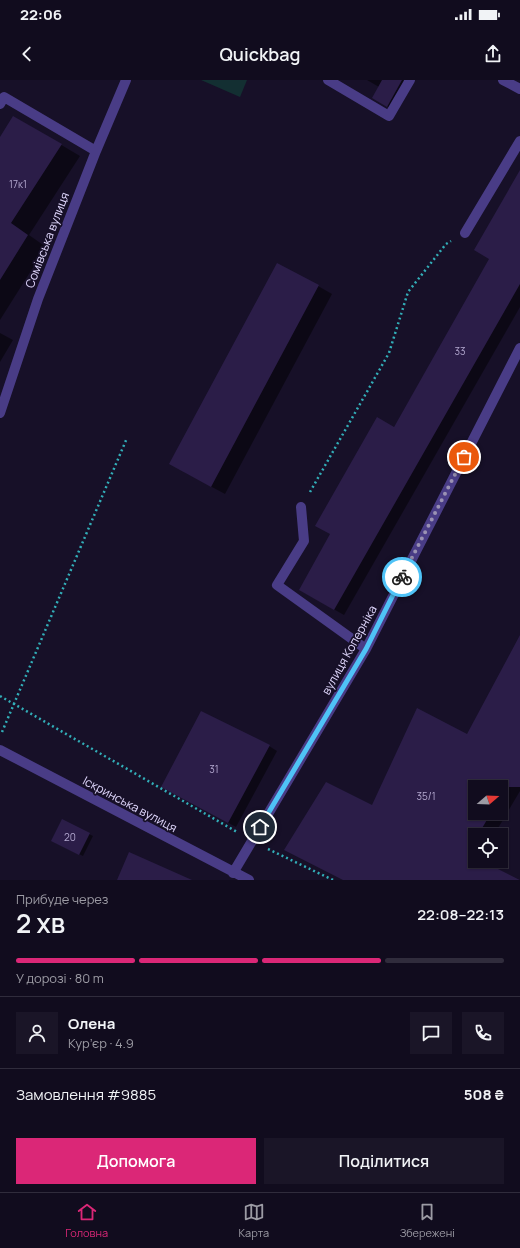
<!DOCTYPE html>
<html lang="uk">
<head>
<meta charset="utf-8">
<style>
	:root { --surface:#110c1e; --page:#1a1527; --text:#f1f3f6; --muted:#9c9ba4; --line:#302c3c; --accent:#db2777 }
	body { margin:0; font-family:Manrope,sans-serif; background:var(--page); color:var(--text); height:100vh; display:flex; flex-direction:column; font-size:15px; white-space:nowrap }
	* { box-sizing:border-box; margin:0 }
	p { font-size:13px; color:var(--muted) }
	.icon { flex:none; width:22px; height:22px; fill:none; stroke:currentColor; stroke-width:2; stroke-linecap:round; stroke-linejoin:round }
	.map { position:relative; height:800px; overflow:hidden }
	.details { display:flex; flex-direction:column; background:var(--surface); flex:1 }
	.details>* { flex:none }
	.needle { width:26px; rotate:71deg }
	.controls { position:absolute; left:468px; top:700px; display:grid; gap:8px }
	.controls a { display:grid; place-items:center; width:40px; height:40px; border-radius:0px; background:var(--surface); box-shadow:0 1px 3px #0004,0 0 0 1px var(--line); font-size:20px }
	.pin { position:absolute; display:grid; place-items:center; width:34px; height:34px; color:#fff; margin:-17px; border:2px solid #fff; border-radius:50%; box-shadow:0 1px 4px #0007 }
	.courier { position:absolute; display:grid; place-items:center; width:40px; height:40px; margin:-20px; border:3px solid #4fc3f7; border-radius:50%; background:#fff; color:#222; box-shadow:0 1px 5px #0007 }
	.overview em { font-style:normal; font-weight:600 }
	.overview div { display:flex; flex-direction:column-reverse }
	.overview { display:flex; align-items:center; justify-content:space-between; height:68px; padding:0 16px }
	h1 { font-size:26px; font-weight:600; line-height:30px }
	.bar { display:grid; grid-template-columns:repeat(4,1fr); gap:6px 4px; align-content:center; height:48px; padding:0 16px }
	.bar i { height:5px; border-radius:3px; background:var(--line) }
	.bar .active { background:var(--accent) }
	.bar p { grid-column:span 4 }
	.line { display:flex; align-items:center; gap:10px; padding:0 16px; border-top:1px solid var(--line) }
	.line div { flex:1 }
	.round { display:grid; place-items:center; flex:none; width:42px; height:42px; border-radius:0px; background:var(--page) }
	.primary-button { display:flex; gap:8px; margin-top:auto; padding:8px 16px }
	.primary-button a { flex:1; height:46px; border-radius:0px; background:var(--accent); color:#fff; font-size:16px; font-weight:600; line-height:46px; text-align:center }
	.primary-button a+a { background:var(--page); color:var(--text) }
	.status { display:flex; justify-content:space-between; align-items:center; height:28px; padding:0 20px; background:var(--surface); direction:ltr }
	.status svg { height:11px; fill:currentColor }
	header { display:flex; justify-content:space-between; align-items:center; height:52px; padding:0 16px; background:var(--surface); font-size:18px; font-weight:600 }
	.dock { display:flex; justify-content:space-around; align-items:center; height:56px; border-top:1px solid var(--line); background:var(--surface); font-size:11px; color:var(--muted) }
	.dock a { display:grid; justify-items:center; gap:2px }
	.dock .active { color:var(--accent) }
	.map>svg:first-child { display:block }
</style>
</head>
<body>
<div class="status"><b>22:06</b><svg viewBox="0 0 49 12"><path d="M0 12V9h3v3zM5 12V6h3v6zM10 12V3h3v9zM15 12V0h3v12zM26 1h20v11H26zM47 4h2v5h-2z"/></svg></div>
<header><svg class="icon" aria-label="back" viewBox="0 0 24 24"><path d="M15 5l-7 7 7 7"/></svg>Quickbag<svg class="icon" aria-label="share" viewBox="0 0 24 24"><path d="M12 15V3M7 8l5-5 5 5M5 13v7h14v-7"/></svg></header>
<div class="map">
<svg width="520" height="800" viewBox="0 0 520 800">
	<rect width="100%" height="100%" fill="#171028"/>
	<!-- green -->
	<path fill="#132f32" d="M 201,0 L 247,0 L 240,17 Z"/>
	<!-- shadow -->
	<path fill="#0007" fill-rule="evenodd" d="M 367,0 L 403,0 L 412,6 L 397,32 L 373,18 L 379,7 Z
		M 14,37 L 80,76 L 29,155 L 46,167 L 0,240 L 0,59 Z
		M 520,92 L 520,227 L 344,535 L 300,510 L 491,179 Z
		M 318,206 L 332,214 L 225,414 L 184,392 Z
		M 0,253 L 13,260 L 0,282 Z
		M 520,557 L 520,711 L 494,755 L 475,755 L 475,781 L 480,781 L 520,800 L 344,800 L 373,726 L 467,655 ZM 475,707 L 501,707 L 501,733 L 475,733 Z
		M 269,666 L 277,671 L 236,747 L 170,711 Z
		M 89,754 L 93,756 L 83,776 L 56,763 Z"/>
	<!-- building -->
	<path fill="#2b1d48" d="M 382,0 L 402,0 L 387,27 L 372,18 Z
		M 13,36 L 62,64 L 11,143 L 28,155 L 0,200 L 0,57 Z
		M 520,90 L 520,204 L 334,530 L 299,510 L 330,454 L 315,446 L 377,337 L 394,347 L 489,179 L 474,170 Z
		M 277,183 L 319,205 L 211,407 L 169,384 Z
		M 520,555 L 520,707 L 507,707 L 501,717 L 501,707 L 475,707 L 475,733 L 491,733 L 478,755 L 475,755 L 475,760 L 467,773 L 475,777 L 475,781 L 482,781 L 520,800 L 343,800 L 284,770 L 326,702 L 372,725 L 417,628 L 467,654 Z
		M 201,631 L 270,665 L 228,743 L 161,707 Z
		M 62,739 L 90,753 L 79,775 L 51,761 Z
		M 129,772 L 192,800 L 117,800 Z"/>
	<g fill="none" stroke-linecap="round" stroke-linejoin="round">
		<!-- path -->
		<path stroke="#32aeb8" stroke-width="2.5" stroke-dasharray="2 3" stroke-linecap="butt" d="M 310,412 L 389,273 L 408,212 L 446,164 L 451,161
			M 0,616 L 237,752
			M 2,652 L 127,358
			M 268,769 L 333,800"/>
		<!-- minor -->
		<path stroke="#493c86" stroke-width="10" d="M 328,0 L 389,36 L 410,0
			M 503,0 L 520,9
			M 0,24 L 4,17 L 96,71
			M 465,153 L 520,61
			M 0,333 L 38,219 L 96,71 L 126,0
			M 301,427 L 304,461 L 277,505 L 366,569
			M 0,670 L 249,800
			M 233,793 L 366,569 L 520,268"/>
	</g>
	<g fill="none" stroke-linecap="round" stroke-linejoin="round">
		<!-- done -->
		<path stroke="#9a92b3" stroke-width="4" stroke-dasharray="0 7.2" d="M 402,497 L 464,377"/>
		<!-- route -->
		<path stroke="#4fc3f7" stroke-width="5" d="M 260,747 L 366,569 L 402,497"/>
	</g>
	<g text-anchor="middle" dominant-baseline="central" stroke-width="3.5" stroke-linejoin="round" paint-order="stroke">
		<!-- number labels -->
		<g font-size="10" fill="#b4a9d0">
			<text x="18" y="104">17к1</text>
			<text x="460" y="271">33</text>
			<text x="214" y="689">31</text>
			<text x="426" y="716">35/1</text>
			<text x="70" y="757">20</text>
		</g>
		<!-- street labels -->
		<g font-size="12" fill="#e1d8fe" stroke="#171028">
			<text transform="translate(47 160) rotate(-69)">Сомівська вулиця</text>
			<text transform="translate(349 570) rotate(-61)">вулиця Коперніка</text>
			<text transform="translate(130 724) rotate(28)">Іскринська вулиця</text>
		</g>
	</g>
</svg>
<div class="controls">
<a><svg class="needle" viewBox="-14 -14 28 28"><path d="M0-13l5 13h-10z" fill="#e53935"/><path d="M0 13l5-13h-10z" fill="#9c9ba4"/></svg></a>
<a><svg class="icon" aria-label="locate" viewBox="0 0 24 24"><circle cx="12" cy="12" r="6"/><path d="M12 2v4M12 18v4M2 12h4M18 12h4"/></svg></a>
</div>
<div class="pin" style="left:464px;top:377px;background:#ea580c"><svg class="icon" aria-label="bag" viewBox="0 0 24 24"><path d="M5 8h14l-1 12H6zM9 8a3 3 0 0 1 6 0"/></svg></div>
<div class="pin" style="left:260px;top:747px;background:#1f2937"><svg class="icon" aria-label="home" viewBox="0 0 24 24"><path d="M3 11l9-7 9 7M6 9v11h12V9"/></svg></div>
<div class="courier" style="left:402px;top:497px"><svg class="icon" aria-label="bike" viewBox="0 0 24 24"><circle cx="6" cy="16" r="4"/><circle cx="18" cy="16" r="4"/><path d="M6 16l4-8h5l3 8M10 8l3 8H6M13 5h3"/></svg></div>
</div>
<section class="details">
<div class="overview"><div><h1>2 хв</h1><p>Прибуде через</p></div><em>22:08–22:13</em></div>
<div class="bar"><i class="active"></i><i class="active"></i><i class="active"></i><i></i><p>У дорозі · 80 m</p></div>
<div class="line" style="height:72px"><a class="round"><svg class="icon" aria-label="person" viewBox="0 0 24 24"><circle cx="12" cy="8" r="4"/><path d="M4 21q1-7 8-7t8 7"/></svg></a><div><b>Олена</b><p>Кур’єр · 4.9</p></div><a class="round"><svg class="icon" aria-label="chat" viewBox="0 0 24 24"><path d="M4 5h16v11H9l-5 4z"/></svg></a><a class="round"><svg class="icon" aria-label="phone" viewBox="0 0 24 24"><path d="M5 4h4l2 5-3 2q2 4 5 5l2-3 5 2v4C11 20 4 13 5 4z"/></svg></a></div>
<div class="line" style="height:52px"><div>Замовлення #9885</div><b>508 ₴</b></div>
<div class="primary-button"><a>Допомога</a><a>Поділитися</a></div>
</section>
<nav class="dock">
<a class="active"><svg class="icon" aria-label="home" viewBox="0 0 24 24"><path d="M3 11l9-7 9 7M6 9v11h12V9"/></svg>Головна</a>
<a><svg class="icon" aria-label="map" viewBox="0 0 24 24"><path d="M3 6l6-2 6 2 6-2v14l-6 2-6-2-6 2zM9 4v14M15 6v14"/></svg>Карта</a>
<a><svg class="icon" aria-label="saved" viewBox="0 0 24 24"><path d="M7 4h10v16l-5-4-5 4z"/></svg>Збережені</a>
</nav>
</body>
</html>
